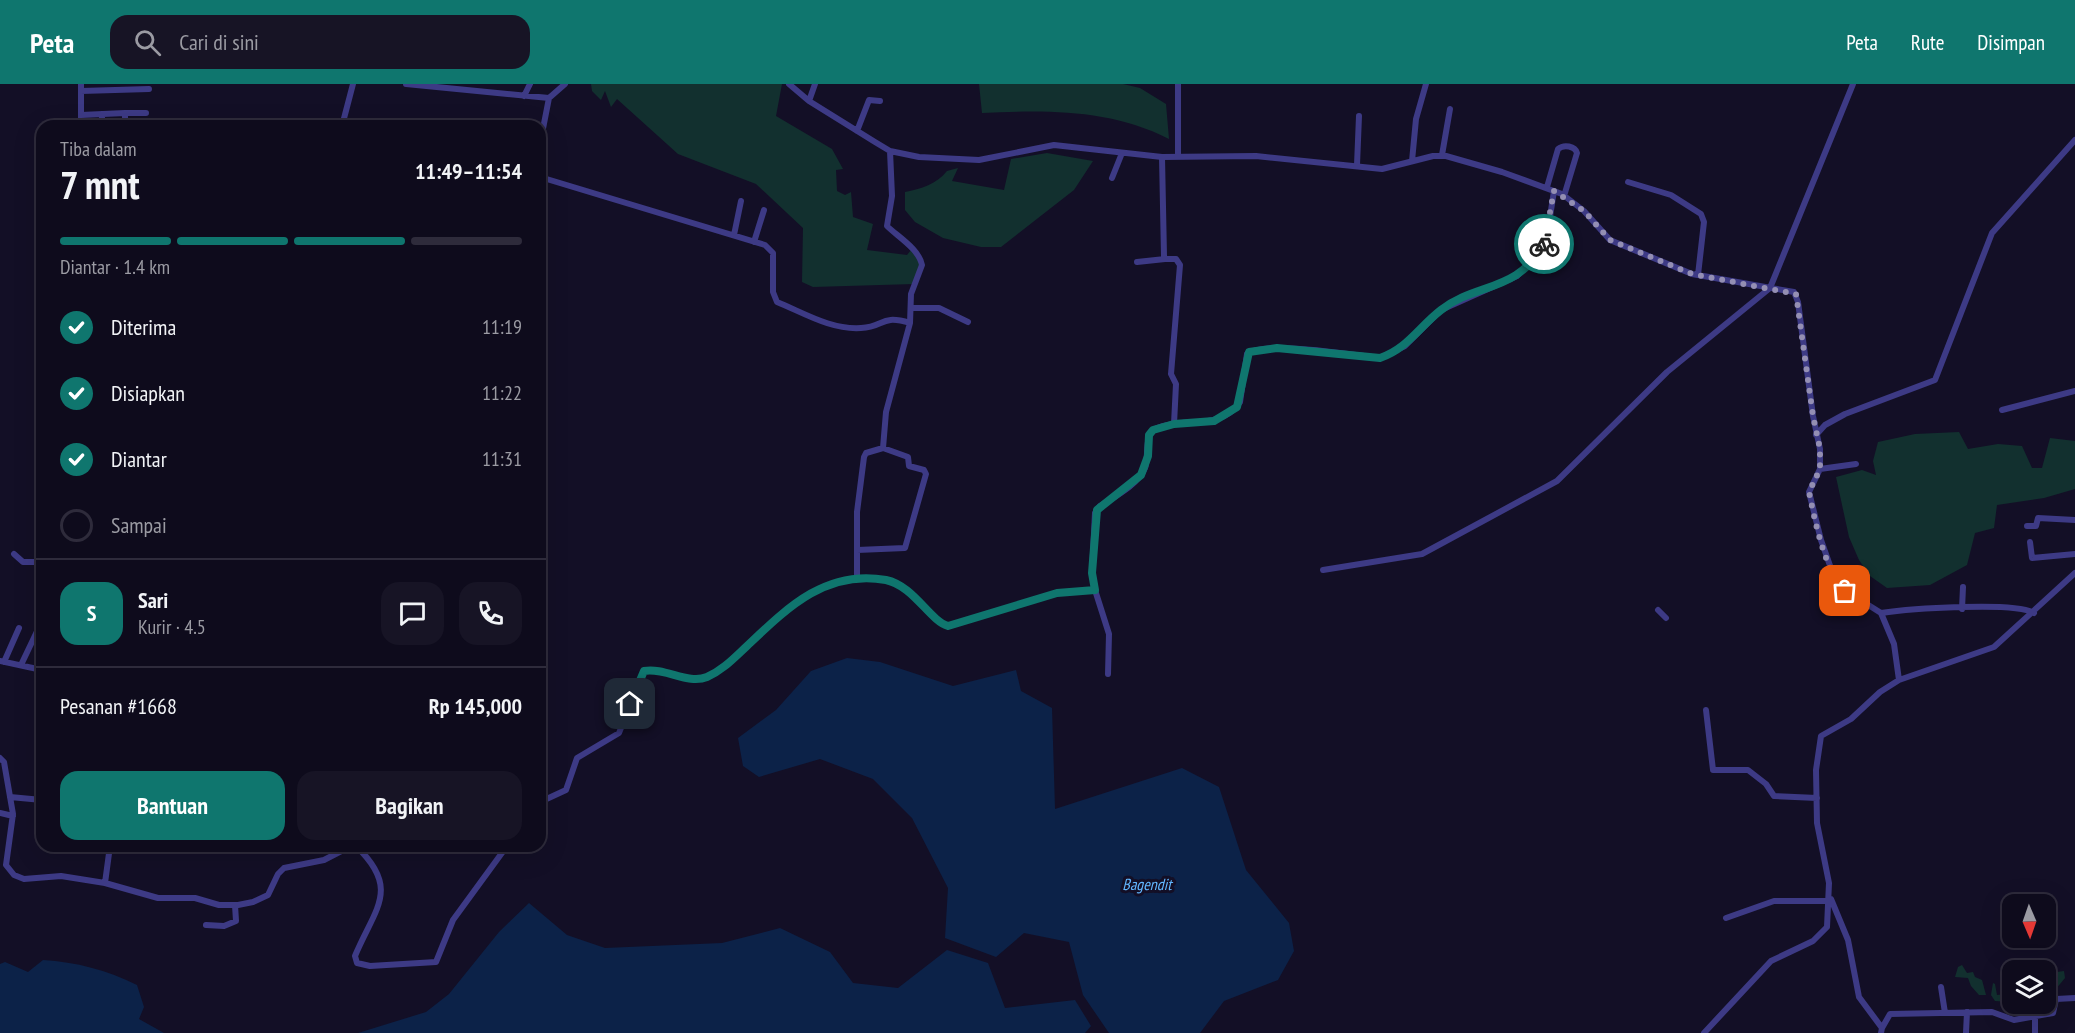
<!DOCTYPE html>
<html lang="id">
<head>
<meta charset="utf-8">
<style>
	:root { --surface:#0e0b1c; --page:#171425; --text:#f1f3f6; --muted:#9b9ba3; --line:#2e2b3b; --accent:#0f766e }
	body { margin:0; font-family:"PT Sans Narrow",sans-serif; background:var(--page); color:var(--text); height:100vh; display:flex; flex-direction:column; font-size:22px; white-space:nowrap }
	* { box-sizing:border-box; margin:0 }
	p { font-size:20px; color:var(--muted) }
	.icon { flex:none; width:33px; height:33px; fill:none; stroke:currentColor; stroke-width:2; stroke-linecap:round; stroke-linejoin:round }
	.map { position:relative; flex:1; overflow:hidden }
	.sheet { position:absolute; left:36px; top:36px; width:510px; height:732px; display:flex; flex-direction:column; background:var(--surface); border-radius:18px; box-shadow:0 6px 24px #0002,0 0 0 2px var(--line) }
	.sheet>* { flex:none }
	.needle { width:39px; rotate:178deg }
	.tools { position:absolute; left:2002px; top:810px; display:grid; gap:12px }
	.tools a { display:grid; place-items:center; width:54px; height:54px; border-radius:12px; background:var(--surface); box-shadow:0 6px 24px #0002,0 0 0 2px var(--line); font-size:30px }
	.pin { position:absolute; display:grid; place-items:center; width:51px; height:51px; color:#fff; margin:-26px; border-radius:12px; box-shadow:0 3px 9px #0006 }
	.courier { position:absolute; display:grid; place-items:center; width:60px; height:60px; margin:-30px; border:4px solid #0f766e; border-radius:50%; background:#fff; color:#222; box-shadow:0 2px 8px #0007 }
	.head em { font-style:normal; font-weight:800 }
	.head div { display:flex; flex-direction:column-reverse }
	.head { display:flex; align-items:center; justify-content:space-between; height:102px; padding:0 24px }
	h1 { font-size:39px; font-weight:800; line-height:45px }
	.bar { display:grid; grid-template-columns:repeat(4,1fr); gap:9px 6px; align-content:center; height:72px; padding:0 24px }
	.bar i { height:8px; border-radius:4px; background:var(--line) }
	.bar .active { background:var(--accent) }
	.bar p { grid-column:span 4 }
	.line { display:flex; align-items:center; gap:15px; padding:0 24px; border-top:2px solid var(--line) }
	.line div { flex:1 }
	.round { display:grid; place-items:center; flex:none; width:63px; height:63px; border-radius:18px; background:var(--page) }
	ol { padding:0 24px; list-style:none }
	li { display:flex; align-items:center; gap:18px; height:66px }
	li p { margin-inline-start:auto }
	li .icon { padding:6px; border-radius:50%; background:var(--accent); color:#fff; stroke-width:4 }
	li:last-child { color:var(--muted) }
	li i { width:33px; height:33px; border:3px solid var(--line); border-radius:50% }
	.cta { display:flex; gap:12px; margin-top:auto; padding:12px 24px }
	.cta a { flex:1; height:69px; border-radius:18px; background:var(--accent); color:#fff; font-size:24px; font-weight:800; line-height:69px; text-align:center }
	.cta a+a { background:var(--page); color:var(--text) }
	header { display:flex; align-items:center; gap:36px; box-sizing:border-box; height:84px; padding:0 30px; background:var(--accent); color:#fff }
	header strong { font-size:28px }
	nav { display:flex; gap:33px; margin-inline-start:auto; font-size:21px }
	.search { width:420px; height:54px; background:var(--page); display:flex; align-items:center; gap:15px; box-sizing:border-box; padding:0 21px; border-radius:18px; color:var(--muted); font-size:22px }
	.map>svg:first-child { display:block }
</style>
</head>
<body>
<header>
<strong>Peta</strong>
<div class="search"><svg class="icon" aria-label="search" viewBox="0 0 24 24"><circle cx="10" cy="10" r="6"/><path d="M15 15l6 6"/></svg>Cari di sini</div>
<nav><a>Peta</a><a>Rute</a><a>Disimpan</a></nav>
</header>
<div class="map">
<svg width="2075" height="949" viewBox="0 0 2075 949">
	<rect width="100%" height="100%" fill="#130f26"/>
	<!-- green -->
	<path fill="#12302f" d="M 591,0 L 782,0 L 776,32 L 832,65 L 843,85 L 836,86 L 837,107 L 845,111 L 851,108 L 853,133 L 873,140 L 867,166 L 907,171 L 911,166 L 921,178 L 914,200 L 813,203 L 802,198 L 803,144 L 756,100 L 678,70 L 617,15 L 611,23 L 605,7 L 601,16 L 592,7 Z
		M 979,0 L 1123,0 L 1140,4 L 1166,20 L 1169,55 C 1110,25 1047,26 982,29 Z
		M 1047,69 L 1093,77 L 1074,106 L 1001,163 L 981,163 L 943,154 L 915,138 L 905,126 L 905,108 C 921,105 937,100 947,87 L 958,84 L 952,97 L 1004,106 L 1011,75 Z
		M 1959,348 L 1968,365 L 1998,360 L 2022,362 L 2032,384 L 2042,384 L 2050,354 L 2075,357 L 2075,405 L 2044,414 L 1997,421 L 1994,444 L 1975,449 L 1967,481 L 1930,501 L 1887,504 L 1870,492 L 1859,476 L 1849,453 L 1836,393 L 1862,386 L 1876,391 L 1873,377 L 1878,358 L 1915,350 Z
		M 1962,881 L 1967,889 L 1973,888 L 1975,893 L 1982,896 L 1986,911 L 1979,911 L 1971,902 L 1968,894 L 1955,893 L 1958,883 Z
		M 2054,884 L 2057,888 L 2064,887 L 2065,894 L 2055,906 L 2046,910 L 2046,886 L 2040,886 Z
		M 2010,897 L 2013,901 L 2013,918 L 1995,917 L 1991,911 L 1993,899 L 1995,900 L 1997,911 L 2006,910 L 2006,901 Z"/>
	<!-- water -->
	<path fill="#0c2248" d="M 847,574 L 880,578 L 953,602 L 1016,586 L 1021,607 L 1052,624 L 1055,725 L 1182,684 L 1219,703 L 1246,786 L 1289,839 L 1294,867 L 1278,896 L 1224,917 L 1200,949 L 1109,949 L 1083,911 L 1069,858 L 1024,849 L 996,873 L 945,854 L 948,804 L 912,734 L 873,695 L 820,675 L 759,693 L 743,682 L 738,654 L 776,626 L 811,587 Z
		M 529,819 L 567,851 L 605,864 L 722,859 L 780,844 L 830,868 L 853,899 L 898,904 L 947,866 L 988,879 L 1005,924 L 1075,916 L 1091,942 L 1085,949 L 358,949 L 426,928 L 449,910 L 499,848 Z
		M 43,876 C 76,878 107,886 137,901 L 144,923 L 139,935 L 164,949 L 0,949 L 0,880 L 5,878 L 28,888 Z"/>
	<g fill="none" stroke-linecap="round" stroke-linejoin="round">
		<!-- minor -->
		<path stroke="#3d3a85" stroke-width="6" d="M 81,0 L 81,31
			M 406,0 L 549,14 L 565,0
			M 789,0 L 809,17 L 875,58 L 890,67 L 919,73 L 979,76 L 1054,61 L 1162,73 L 1256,72 L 1382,85 L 1433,72 L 1446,72 L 1502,88 L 1562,110 L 1584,127 L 1610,156 L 1692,190 L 1794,208 L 1798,218 L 1813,332 L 1820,365 L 1820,385 L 1809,408 L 1821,456 L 1834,493 L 1843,505 L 1881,529 L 1894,560 L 1899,596
			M 81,7 L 149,5
			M 524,12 L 530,0
			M 809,17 L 815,0
			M 125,29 L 146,29
			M 102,30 L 102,42
			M 81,42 L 81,31 L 125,29 L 125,42
			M 342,42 L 353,0
			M 857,47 L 869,16 L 880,17
			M 540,60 L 549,14
			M 1442,71 L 1450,25
			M 1162,73 L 1164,172 L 1165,175 L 1176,175 L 1180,181 L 1171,290 L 1176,300 L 1174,340
			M 1178,73 L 1178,0
			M 1412,77 L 1416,35 L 1426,0
			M 1357,81 L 1359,32
			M 540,93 L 765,161 L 773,169 L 773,208 L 777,218 C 804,229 831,246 861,244 C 885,243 880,230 910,239
			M 1112,94 L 1122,69
			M 1628,98 L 1671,111 L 1701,130 L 1704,138 L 1698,191
			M 1547,103 L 1558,65 C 1564,60 1575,62 1577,69 L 1564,112
			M 734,151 L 741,117
			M 754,158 L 764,126
			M 1137,178 L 1165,175
			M 911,224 L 939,224 L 968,238
			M 2002,326 L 2075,307
			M 1816,351 L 1825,341 L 1845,330 L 1935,296 L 1992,149 L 2075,56
			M 1820,385 L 1856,380
			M 2027,442 L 2036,442 L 2038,434 L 2075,436
			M 2030,458 L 2032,474 L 2075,470
			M 857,466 L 905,464 L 926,390 L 924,386 L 909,382 L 908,373 L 883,364
			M 14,470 L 23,478 L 42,478
			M 1323,486 L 1422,470 L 1557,397 L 1667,288 L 1770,204 L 1853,0
			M 857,495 L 857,428 L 864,373 L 866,369 L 883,364 L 886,328 L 910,239 L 911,210 L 922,181 C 919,165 898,153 887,142 L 892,112 L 890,67
			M 1095,506 L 1109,550 L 1108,590
			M 1962,525 L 1963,503
			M 1658,526 L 1666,534
			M 1881,529 C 1907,525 2015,517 2034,529
			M 0,577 L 42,586
			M 4,578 L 19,544
			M 21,581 L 41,539
			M 37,584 L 42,571
			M 1706,626 L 1713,686 L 1748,686 L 1766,700 L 1774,712 L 1817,714
			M 0,674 L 4,678 L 13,730 L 6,781 L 14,791 L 24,795 L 61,792 L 105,799 L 158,814 L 195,814 L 219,821 L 238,821 L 253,818 L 268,811 L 278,790 L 284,784 L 324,776 L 351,762
			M 10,713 L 42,716
			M 540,718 L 566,706 L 577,674 L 619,649 L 644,587 C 665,583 688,601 707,593 C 723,586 734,574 747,562 C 787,524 826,485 886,496 C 914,502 928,536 948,542 L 1057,509 L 1095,506 L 1092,489 L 1095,429 L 1100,422 C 1114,413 1139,400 1145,384 C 1149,373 1144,351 1155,345 C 1182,332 1220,348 1240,318 L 1247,270 C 1266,256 1353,271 1380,274 L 1405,262 L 1441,226 L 1517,192 L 1542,163 L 1547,152 L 1554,107
			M 0,729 L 13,732
			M 356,762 C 401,805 375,824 355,872 L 357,879 L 370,882 L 436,878 L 453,836 L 507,762
			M 105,799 L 110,762
			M 1831,815 L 1848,856 L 1859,913 L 1882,944 L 1881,949
			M 1726,834 L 1774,817 L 1830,817
			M 206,841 L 224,842 L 236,837 L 235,821
			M 1941,903 L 1945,929
			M 2035,932 L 2035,949
			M 1882,944 L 1890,930 L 1992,928 L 2014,936 L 2053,929 L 2056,915 L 2075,914
			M 1704,949 L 1771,877 L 1813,857 L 1827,843 L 1829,799 L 1817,739 L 1816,686 L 1821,652 L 1851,635 L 1880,608 L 1899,596 L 1994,563 L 2075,489
			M 1966,949 L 1967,928"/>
	</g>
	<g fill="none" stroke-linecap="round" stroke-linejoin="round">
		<!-- done -->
		<path stroke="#948fb3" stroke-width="6" stroke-dasharray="0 10.8" d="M 1544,160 L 1554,107 L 1584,127 L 1610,156 L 1692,190 L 1796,210 L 1813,332 L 1820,365 L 1820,385 L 1809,408 C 1815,437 1824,485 1845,507"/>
		<!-- route -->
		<path stroke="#0f766e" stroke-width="8" d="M 630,620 L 644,587 C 665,583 688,601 707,593 C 723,586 734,574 747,562 C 787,524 826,485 886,496 C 914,502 929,536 948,542 L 1057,509 L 1095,506 L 1092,489 L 1097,426 L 1141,391 L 1148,372 L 1149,351 L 1153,346 L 1174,340 L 1214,337 L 1237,323 L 1249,268 L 1277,264 L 1380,274 C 1407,265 1419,243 1441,226 C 1477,198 1517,209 1544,160"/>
	</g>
	<g text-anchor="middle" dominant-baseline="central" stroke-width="6" stroke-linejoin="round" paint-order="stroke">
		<!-- water labels -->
		<g font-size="16" font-style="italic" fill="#62b6ff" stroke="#130f26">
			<text x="1147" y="800">Bagendit</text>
		</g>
	</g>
</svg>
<div class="tools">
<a><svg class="needle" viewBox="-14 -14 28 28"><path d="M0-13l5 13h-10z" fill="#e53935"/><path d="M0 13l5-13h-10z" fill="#9b9ba3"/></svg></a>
<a><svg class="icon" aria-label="layers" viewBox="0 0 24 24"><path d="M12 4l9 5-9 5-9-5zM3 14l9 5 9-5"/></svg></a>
</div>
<div class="pin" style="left:1845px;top:507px;background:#ea580c"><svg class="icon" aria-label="bag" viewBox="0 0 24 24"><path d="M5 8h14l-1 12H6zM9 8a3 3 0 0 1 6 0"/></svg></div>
<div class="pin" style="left:630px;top:620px;background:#1f2937"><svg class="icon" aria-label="home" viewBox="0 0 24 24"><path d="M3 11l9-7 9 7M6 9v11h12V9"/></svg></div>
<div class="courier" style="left:1544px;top:160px"><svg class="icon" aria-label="bike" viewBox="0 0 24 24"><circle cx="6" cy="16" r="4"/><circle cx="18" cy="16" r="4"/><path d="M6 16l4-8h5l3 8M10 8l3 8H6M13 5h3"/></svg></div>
<section class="sheet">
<div class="head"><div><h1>7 mnt</h1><p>Tiba dalam</p></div><em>11:49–11:54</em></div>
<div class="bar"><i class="active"></i><i class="active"></i><i class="active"></i><i></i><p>Diantar · 1.4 km</p></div>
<ol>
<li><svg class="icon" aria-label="check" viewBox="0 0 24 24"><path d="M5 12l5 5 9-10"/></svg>Diterima<p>11:19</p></li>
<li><svg class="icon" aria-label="check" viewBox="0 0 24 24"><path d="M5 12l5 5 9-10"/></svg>Disiapkan<p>11:22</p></li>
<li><svg class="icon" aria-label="check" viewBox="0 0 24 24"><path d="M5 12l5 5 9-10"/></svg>Diantar<p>11:31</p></li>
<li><i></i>Sampai</li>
</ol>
<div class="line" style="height:108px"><b class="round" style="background:var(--accent);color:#fff">S</b><div><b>Sari</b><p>Kurir · 4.5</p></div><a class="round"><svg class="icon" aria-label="chat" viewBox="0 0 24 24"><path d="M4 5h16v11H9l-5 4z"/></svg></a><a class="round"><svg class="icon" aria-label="phone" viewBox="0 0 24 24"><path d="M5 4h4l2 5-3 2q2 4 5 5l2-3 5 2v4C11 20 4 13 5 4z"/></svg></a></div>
<div class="line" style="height:78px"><div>Pesanan #1668</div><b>Rp 145,000</b></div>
<div class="cta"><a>Bantuan</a><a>Bagikan</a></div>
</section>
</div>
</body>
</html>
